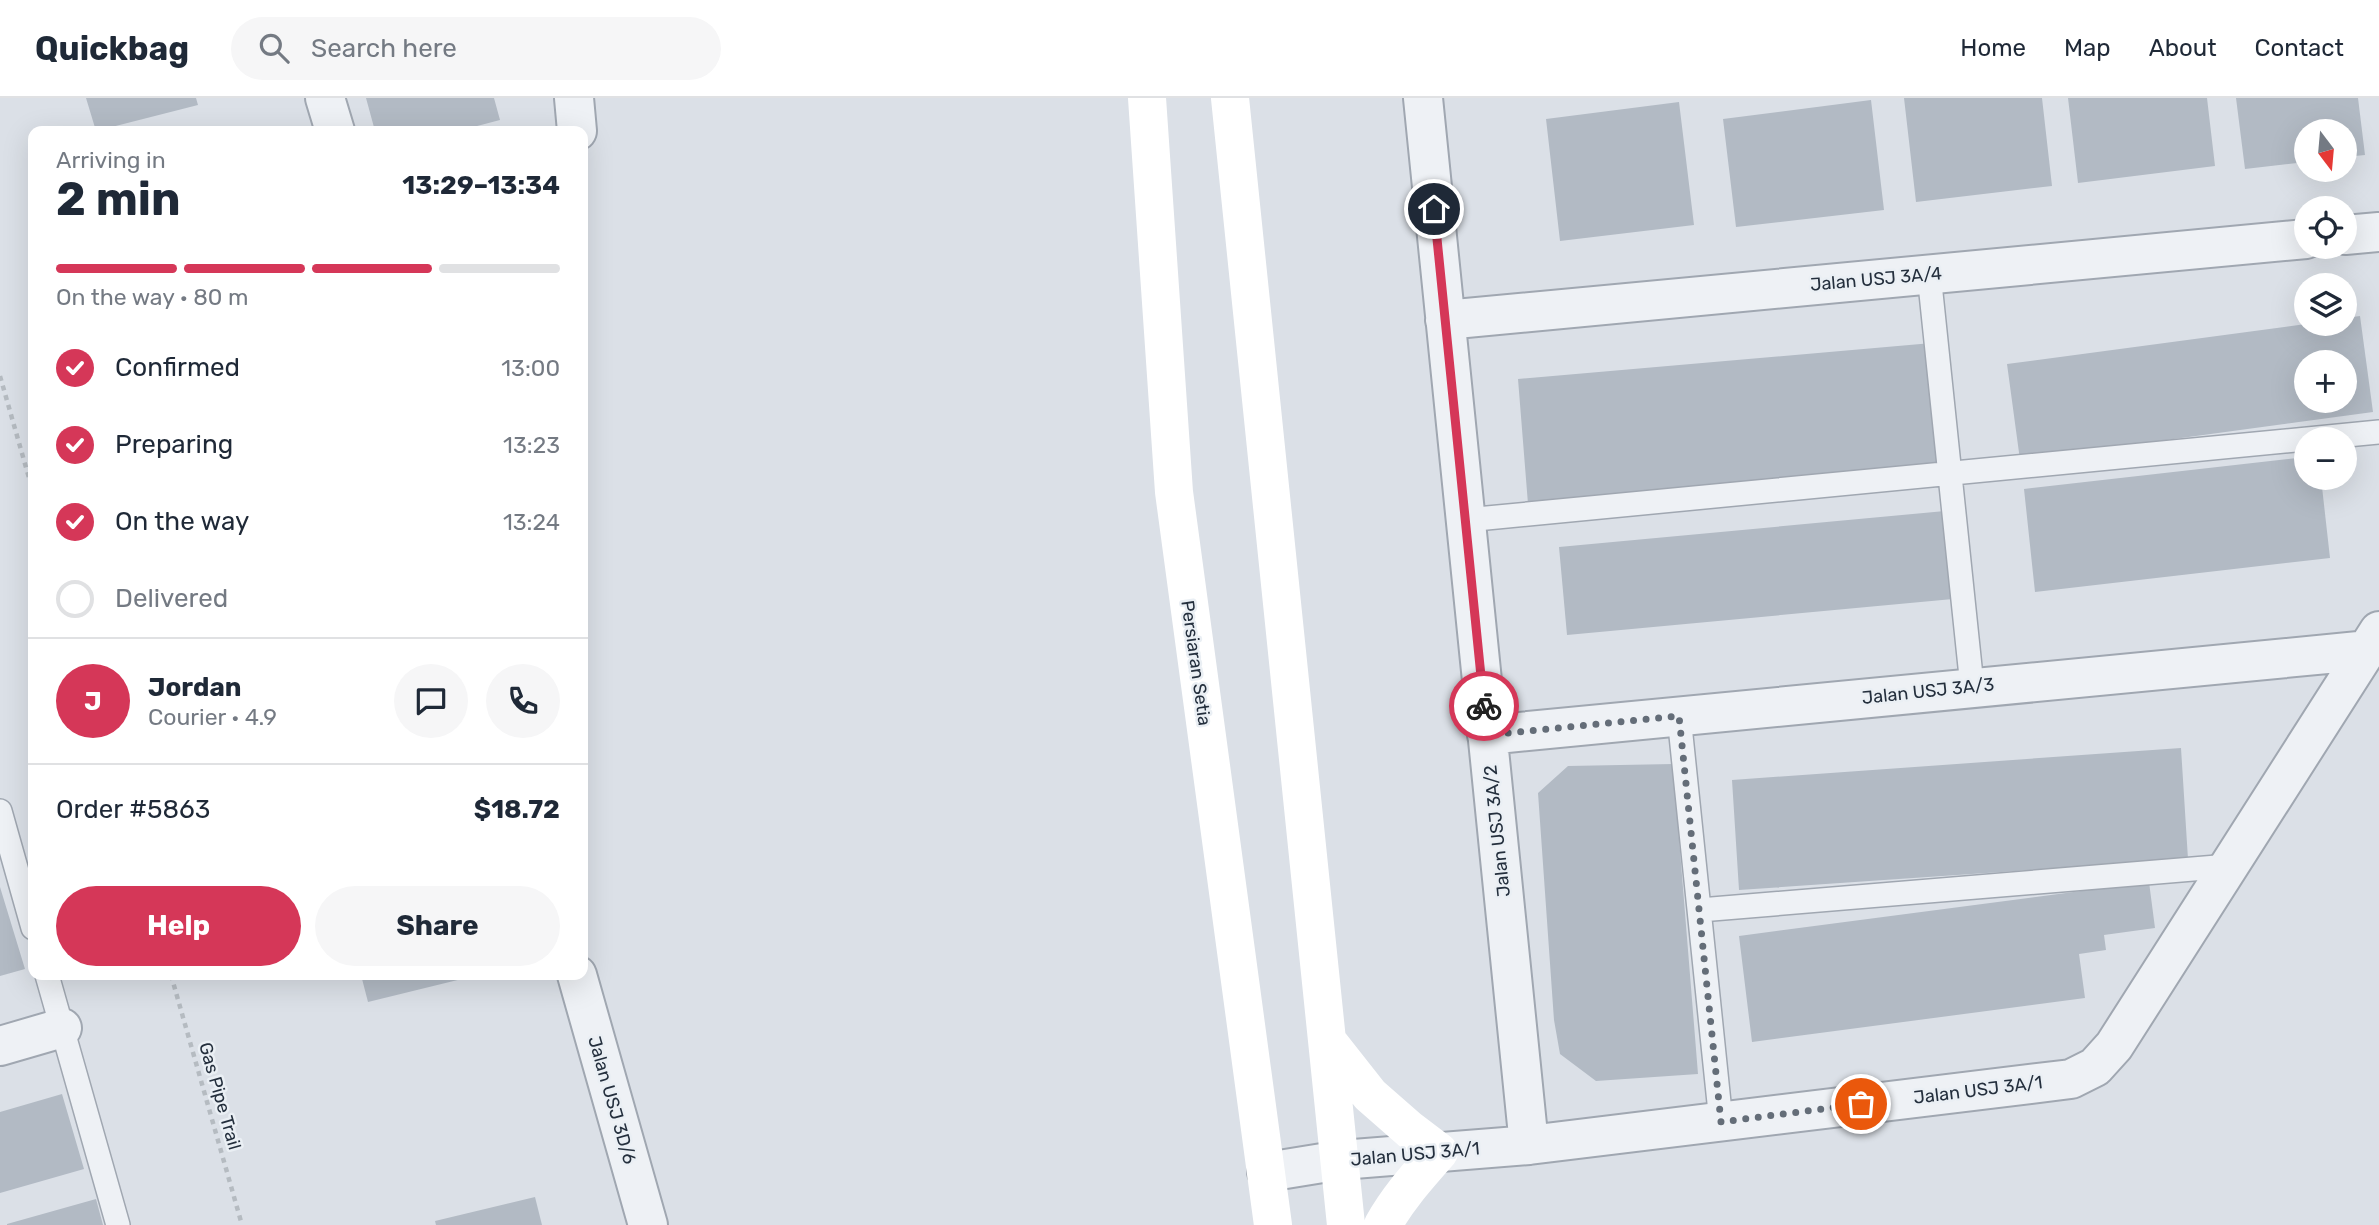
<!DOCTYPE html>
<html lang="en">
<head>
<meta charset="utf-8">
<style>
	:root { --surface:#fff; --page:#f6f6f7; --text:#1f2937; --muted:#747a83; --line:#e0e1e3; --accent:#d53758 }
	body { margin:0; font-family:Rubik,sans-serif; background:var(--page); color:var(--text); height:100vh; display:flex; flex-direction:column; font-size:26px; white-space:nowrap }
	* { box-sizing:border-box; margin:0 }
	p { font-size:23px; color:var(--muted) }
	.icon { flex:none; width:38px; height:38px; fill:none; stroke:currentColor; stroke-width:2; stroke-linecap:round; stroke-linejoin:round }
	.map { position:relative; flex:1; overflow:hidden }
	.drawer { position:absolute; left:28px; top:28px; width:560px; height:854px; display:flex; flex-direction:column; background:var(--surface); border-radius:14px; box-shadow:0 7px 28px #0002 }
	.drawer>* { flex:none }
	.needle { width:46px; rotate:164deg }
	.fabs { position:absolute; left:2294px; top:21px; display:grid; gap:14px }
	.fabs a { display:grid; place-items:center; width:63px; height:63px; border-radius:50%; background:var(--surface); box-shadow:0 7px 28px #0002; font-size:35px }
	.pin { position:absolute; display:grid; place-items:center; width:60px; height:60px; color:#fff; margin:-30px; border:4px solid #fff; border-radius:50%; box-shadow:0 2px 7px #0007 }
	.courier { position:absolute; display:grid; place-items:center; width:70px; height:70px; margin:-35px; border:5px solid #d53758; border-radius:50%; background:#fff; color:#222; box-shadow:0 2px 9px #0007 }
	.summary em { font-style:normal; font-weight:700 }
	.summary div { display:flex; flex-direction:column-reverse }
	.summary { display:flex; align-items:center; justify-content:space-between; height:119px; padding:0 28px }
	h1 { font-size:46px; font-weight:700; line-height:52px }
	.bar { display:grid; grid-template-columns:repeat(4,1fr); gap:10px 7px; align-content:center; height:84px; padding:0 28px }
	.bar i { height:9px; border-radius:5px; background:var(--line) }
	.bar .on { background:var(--accent) }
	.bar p { grid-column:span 4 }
	.line { display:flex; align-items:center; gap:18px; padding:0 28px; border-top:2px solid var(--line) }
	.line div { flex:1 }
	.round { display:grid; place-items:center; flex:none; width:74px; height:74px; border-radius:37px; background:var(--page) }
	ol { padding:0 28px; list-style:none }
	li { display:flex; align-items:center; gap:21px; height:77px }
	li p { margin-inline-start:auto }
	li .icon { padding:7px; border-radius:50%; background:var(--accent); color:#fff; stroke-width:4 }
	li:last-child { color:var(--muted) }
	li i { width:38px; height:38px; border:4px solid var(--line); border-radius:50% }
	.button { display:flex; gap:14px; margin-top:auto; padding:14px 28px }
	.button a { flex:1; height:80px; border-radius:42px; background:var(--accent); color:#fff; font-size:28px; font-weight:700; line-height:80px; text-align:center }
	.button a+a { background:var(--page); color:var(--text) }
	header { display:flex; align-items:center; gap:42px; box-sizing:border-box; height:98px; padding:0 35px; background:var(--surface); border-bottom:2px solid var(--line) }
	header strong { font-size:33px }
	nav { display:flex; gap:38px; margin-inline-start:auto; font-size:24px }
	.search { width:490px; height:63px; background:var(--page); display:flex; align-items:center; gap:18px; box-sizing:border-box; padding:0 24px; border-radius:38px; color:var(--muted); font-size:26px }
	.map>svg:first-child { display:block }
</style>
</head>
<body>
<header>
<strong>Quickbag</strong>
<div class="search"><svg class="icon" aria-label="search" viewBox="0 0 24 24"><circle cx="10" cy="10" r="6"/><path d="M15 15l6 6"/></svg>Search here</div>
<nav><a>Home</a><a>Map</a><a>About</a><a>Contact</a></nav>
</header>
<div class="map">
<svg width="2379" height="1127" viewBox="0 0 2379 1127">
	<rect width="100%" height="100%" fill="#dbe0e7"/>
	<!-- building -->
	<path fill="#b2bac4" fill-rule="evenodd" d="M 86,0 L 196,0 L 198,7 L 96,33 Z
		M 366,0 L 494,0 L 500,22 L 458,33 L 375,33 Z
		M 1904,0 L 2042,0 L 2052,88 L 1916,104 Z
		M 2068,0 L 2207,0 L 2215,68 L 2078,85 Z
		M 2236,0 L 2358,0 L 2365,57 L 2345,59 L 2345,33 L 2306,33 L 2306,64 L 2245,71 Z
		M 1871,2 L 1884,112 L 1736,129 L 1723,21 Z
		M 1679,4 L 1694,127 L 1560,143 L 1546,21 Z
		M 2360,218 L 2373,314 L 2020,362 L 2007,266 L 2306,226 L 2345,226 L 2345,220 ZM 2306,264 L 2345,264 L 2345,303 L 2306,303 Z
		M 1932,245 L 1943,370 L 1528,406 L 1518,281 Z
		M 2306,359 L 2306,380 L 2321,380 L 2330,460 L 2035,494 L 2024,391 Z
		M 1945,413 L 1953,501 L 1567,537 L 1559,449 Z
		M 2181,650 L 2188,761 L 1739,792 L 1732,682 Z
		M 1673,666 L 1698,976 L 1596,983 L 1560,956 L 1554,922 L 1538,695 L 1568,668 Z
		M 2149,784 L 2155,830 L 2104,837 L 2106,852 L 2079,856 L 2085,900 L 1752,944 L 1739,838 Z
		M 0,789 L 25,871 L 0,878 Z
		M 361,877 L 473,877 L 474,878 L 368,904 Z
		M 62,996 L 84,1071 L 0,1095 L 0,1014 Z
		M 535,1099 L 542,1127 L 436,1127 L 435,1123 Z
		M 96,1101 L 103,1127 L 7,1127 L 7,1126 Z"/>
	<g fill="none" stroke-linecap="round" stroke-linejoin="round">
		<!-- service casing -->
		<g stroke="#a0a7b1" stroke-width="26">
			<path id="service" d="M 1929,176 L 1972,588
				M 1466,422 L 2379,334
				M 1679,618 L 1721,1024
				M 0,713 L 33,830
				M 1700,812 L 2229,768
				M 47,877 L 118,1127"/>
		</g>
		<!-- minor casing -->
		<g stroke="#a0a7b1" stroke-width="42">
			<path id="minor" d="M 325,0 L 335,33
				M 574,0 L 577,33
				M 1423,0 L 1529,1047
				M 2345,137 L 2379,134
				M 1445,222 L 2306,141
				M 1487,637 L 2369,552
				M 577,877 L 648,1127
				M 0,948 L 62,930
				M 1267,1074 L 1341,1062 L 1529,1047 L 2071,981 L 2095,969 L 2114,948 L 2379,533"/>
		</g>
		<!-- path -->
		<path stroke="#b5bbc1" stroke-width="4.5" stroke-dasharray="5 5" stroke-linecap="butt" d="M 0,278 L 33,394
			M 171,877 L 242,1127"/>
		<!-- service -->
		<use href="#service" stroke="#eef1f5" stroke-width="23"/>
		<!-- minor -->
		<use href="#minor" stroke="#eef1f5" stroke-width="38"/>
		<!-- secondary -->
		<path stroke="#fff" stroke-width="38" d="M 1147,0 L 1174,394 L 1273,1127
			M 1230,0 L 1346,1127
			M 1329,945 L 1370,997 L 1410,1032 L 1439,1054 C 1418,1078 1398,1100 1383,1127"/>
	</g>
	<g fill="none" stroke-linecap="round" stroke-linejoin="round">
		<!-- done -->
		<path stroke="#646d78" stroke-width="7" stroke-dasharray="0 12.6" d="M 1484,608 L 1487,637 L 1679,618 L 1721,1024 L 1861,1006"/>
		<!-- route -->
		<path stroke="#d53758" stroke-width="9" d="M 1434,111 L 1484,608"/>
	</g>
	<g text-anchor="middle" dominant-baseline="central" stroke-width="5" stroke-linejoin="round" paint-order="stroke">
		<!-- street labels -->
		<g font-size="18" fill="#242f3d" stroke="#eaeff4">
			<text transform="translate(1876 181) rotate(-5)">Jalan USJ 3A/4</text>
			<text transform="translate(1196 565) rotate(82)">Persiaran Setia</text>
			<text transform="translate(1928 593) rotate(-6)">Jalan USJ 3A/3</text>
			<text transform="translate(1497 733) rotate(-96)">Jalan USJ 3A/2</text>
			<text transform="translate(1978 992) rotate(-7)">Jalan USJ 3A/1</text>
			<text transform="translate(220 998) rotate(74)">Gas Pipe Trail</text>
			<text transform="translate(612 1002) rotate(74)">Jalan USJ 3D/6</text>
			<text transform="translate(1415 1056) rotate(-5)">Jalan USJ 3A/1</text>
		</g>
	</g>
</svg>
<div class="fabs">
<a><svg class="needle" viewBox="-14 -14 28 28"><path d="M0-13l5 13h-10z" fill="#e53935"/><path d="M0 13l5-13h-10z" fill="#747a83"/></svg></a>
<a><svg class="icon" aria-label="locate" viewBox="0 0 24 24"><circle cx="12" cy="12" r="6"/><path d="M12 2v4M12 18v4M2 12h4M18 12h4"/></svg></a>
<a><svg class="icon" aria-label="layers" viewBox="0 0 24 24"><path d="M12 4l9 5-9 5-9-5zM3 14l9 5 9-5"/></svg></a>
<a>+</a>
<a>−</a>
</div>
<div class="pin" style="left:1861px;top:1006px;background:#ea580c"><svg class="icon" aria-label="bag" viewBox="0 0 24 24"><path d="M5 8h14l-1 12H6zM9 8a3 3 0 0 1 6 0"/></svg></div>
<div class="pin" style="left:1434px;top:111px;background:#1f2937"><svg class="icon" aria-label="home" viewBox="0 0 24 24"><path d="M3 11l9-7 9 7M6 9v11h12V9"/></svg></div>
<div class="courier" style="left:1484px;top:608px"><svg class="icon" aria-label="bike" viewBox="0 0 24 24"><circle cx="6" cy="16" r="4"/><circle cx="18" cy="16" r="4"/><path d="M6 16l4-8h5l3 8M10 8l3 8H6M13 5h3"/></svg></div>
<section class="drawer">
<div class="summary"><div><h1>2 min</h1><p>Arriving in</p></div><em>13:29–13:34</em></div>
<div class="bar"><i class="on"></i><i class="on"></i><i class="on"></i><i></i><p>On the way · 80 m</p></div>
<ol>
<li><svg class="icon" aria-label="check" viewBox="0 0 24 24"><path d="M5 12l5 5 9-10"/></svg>Confirmed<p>13:00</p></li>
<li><svg class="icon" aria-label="check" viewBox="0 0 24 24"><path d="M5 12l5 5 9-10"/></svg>Preparing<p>13:23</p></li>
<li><svg class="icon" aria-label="check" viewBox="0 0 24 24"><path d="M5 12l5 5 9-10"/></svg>On the way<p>13:24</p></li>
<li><i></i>Delivered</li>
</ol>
<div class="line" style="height:126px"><b class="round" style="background:var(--accent);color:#fff">J</b><div><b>Jordan</b><p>Courier · 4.9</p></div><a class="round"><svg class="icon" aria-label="chat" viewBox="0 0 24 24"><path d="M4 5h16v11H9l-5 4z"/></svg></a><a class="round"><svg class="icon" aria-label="phone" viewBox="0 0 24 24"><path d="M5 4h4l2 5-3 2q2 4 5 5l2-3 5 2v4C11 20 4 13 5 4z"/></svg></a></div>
<div class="line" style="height:91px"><div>Order #5863</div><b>$18.72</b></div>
<div class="button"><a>Help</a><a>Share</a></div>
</section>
</div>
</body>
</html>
